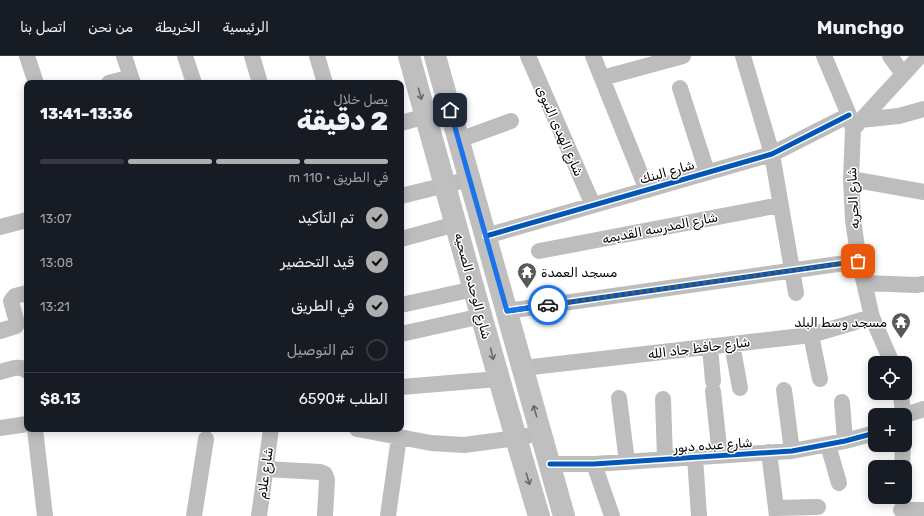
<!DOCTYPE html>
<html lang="ar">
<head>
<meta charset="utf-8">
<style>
	:root { --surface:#171b24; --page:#20242c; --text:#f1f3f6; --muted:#9ea1a6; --line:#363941; --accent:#adaeaf }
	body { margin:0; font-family:Rubik,"Noto Naskh Arabic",sans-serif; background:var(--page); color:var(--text); direction:rtl; height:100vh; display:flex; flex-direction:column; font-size:15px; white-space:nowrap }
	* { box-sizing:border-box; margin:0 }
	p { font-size:13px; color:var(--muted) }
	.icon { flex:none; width:22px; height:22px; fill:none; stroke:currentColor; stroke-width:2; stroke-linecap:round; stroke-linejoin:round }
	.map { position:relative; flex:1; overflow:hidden; direction:ltr }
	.details { position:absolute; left:24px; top:24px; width:380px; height:352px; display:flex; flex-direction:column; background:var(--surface); border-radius:8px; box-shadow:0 2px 10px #0003; direction:rtl }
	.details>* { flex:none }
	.buttons { position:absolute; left:868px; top:300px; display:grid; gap:8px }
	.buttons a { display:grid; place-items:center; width:44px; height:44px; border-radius:8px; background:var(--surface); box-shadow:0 2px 10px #0003; font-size:20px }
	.pin { position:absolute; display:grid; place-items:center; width:34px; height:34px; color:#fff; margin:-17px; border-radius:8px; box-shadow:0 2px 6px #0006 }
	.courier { position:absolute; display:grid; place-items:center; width:40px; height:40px; margin:-20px; border:3px solid #1a73e8; border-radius:50%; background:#fff; color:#222; box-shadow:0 1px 5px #0007 }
	.headline em { font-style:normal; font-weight:800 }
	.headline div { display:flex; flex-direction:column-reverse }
	.headline { display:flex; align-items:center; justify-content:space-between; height:68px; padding:0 16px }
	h1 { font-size:26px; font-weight:800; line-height:30px }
	.bar { display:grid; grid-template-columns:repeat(4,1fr); gap:6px 4px; align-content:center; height:48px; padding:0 16px }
	.bar i { height:5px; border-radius:3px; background:var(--line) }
	.bar .active { background:var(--accent) }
	.bar p { grid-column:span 4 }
	.line { display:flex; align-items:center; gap:10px; padding:0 16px; border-top:1px solid var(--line) }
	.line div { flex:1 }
	ol { padding:0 16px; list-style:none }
	li { display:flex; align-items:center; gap:12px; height:44px }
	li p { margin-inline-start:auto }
	li .icon { padding:4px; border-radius:50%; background:var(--accent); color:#111; stroke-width:4 }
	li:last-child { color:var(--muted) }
	li i { width:22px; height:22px; border:2px solid var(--line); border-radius:50% }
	header { display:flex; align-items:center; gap:24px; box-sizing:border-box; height:56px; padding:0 20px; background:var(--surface); border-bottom:1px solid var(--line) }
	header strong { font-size:19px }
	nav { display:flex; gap:22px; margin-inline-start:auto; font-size:14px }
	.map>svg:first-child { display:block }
</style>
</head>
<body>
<header>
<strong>Munchgo</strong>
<nav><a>الرئيسية</a><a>الخريطة</a><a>من نحن</a><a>اتصل بنا</a></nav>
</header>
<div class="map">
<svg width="924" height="460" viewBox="0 0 924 460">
	<rect width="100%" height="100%" fill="#fff"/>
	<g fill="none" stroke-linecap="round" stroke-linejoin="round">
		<!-- minor -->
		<path stroke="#bdbdbd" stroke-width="16" d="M 27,0 L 36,27
			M 124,0 L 133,27
			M 185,0 L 194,27
			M 252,0 L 260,27
			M 317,0 L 325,27
			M 528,0 L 593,149
			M 593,0 L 647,134
			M 743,0 L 772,98 L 796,237
			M 824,0 L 849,59 L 853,73 L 851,123 L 853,164 L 859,205 L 872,261 L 892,307
			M 890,0 L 903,18
			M 602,22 L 683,0
			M 109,27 L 131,21
			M 680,32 L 707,116
			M 860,64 L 899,60 L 924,53
			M 401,67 L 426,60
			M 853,73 L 920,0
			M 459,84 L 511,65
			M 851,123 L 924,136
			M 401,140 L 470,123
			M 0,171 L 27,164
			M 486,180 L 772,98 L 849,59
			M 401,183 L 456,168
			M 539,195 L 780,149
			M 864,227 L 916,229 L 924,228
			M 401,249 L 474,233
			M 507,255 L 859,205
			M 0,275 L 16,270 L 17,267 L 11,245 L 15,240 L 27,237
			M 401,278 L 482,260
			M 811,279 L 820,323
			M 732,288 L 740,332
			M 710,291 L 713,325
			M 523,312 L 811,279 L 872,261
			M 0,316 C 9,314 19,308 27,315
			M 401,331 L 498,323
			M 784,334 L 792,395
			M 713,335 L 720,400
			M 901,337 L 903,359
			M 619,342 L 627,406
			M 663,343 L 665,403
			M 842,346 L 845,385
			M 905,359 L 924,353
			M 0,372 L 27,368
			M 35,373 L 45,460
			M 357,373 L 431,387 L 464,389 L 516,382 L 541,377
			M 828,389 L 839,427
			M 769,396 L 777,460
			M 695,401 L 699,460
			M 550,408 L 594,408 L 792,395 L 845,385 L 875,377
			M 594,408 L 612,460
			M 902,411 L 903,389
			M 266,413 L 320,416 L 325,418 L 327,424 L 325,460
			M 776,452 L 818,451
			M 901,454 L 924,454
			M 194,460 L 206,383
			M 259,460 L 271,373
			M 388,460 L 399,381"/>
		<!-- secondary -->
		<path stroke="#bfbfbf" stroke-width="22" d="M 409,0 C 452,154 493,307 539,460
			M 435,0 L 564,460"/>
		<!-- cycleway casing -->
		<g stroke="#fff" stroke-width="8">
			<path id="cycleway" d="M 486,180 L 772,98 L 849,59
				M 507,255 L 859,205
				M 550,408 L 594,408 L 792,395 L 845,385 L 875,377"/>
		</g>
		<!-- cycleway -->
		<use href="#cycleway" stroke="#0057b8" stroke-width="5"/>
	</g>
	<!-- one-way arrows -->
	<defs><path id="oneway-shaft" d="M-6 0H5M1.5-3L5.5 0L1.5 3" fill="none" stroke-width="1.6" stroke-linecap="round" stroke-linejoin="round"/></defs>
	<g stroke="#696969">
		<use href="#oneway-shaft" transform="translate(420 38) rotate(75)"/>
		<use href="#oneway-shaft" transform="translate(492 298) rotate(76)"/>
		<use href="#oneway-shaft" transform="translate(535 355) rotate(-106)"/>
		<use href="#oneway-shaft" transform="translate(528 423) rotate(73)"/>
	</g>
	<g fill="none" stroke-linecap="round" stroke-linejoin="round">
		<!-- done -->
		<path stroke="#595959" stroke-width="4" stroke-dasharray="0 7.2" d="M 548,249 L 858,205"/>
		<!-- route -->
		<path stroke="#1a73e8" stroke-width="5" d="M 450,54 L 507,255 L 548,249"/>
	</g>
	<!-- icons -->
	<defs>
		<g id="temple-pin" transform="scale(1)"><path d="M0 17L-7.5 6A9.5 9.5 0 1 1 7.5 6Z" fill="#595959" stroke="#fff"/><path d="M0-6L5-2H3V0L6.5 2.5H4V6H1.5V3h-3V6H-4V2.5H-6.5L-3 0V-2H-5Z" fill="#fff"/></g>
	</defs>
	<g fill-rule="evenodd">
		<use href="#temple-pin" x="527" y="216"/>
		<use href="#temple-pin" x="901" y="266"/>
	</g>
	<g text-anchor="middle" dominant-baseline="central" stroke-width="3" stroke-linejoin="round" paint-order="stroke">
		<!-- street labels -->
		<g font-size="13" fill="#000" stroke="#fff">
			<text transform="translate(560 75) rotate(66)">شارع الهدى النبوى</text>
			<text transform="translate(667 116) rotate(-16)">شارع البنك</text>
			<text transform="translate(853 142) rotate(-93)">شارع الحريه</text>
			<text transform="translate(660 172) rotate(-11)">شارع المدرسه القديمه</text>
			<text transform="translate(473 230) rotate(75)">شارع الوحده الصحيه</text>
			<text transform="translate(699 292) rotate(-7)">شارع حافظ جاد الله</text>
			<text transform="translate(713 389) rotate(-4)">شارع عبده دبور</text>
			<text transform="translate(265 417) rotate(-82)">شارع علام</text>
		</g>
		<!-- poi labels -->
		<g font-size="13" fill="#000" stroke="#fff" text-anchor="start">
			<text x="541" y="216">مسجد العمدة</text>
			<text x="887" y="266" text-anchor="end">مسجد وسط البلد</text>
		</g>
	</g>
</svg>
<div class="buttons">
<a><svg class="icon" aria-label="locate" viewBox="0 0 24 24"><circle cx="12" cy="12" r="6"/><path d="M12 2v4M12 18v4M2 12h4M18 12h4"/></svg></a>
<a>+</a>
<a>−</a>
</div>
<div class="pin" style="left:858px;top:205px;background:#ea580c"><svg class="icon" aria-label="bag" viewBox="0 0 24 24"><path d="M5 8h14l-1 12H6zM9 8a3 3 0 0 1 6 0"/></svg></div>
<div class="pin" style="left:450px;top:54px;background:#1f2937"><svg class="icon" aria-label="home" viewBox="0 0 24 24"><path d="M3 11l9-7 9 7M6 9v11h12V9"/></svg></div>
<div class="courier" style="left:548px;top:249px"><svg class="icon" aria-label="car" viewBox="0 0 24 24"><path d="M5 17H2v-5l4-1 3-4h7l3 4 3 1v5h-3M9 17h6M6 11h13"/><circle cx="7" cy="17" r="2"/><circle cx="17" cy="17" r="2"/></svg></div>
<section class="details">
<div class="headline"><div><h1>2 دقيقة</h1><p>يصل خلال</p></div><em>13:36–13:41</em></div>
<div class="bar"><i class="active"></i><i class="active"></i><i class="active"></i><i></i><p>في الطريق · 110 m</p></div>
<ol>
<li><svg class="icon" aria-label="check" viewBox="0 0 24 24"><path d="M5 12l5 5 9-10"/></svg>تم التأكيد<p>13:07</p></li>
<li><svg class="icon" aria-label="check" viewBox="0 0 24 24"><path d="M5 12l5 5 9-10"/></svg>قيد التحضير<p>13:08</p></li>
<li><svg class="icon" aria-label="check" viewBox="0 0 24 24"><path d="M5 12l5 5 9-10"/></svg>في الطريق<p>13:21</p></li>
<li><i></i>تم التوصيل</li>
</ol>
<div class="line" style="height:52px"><div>الطلب #6590</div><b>$8.13</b></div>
</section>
</div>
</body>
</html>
